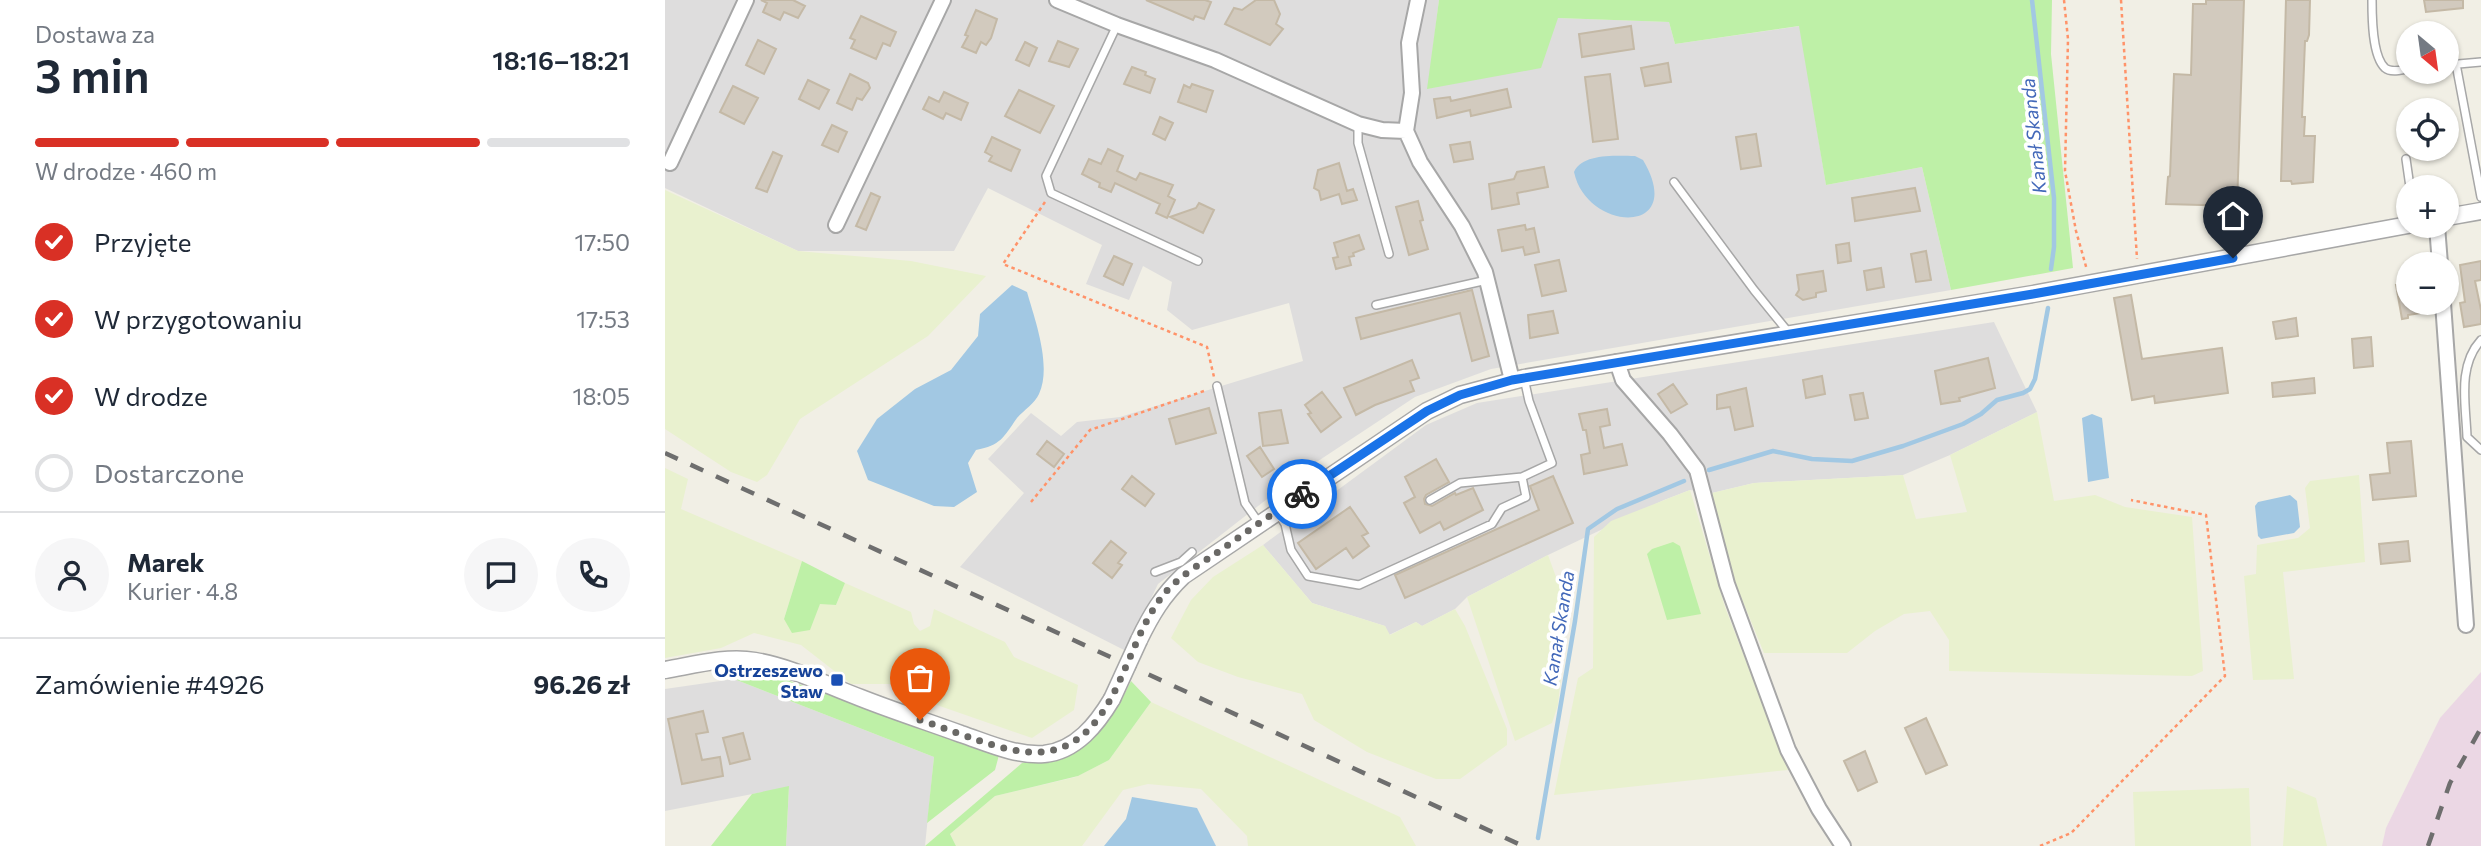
<!DOCTYPE html>
<html lang="pl">
<head>
<meta charset="utf-8">
<style>
	:root { --surface:#fff; --page:#f6f6f7; --text:#1f2937; --muted:#747a83; --line:#e0e1e3; --accent:#d93025 }
	body { margin:0; font-family:Commissioner,sans-serif; background:var(--page); color:var(--text); height:100vh; display:flex; flex-direction:column; font-size:26px; white-space:nowrap }
	* { box-sizing:border-box; margin:0 }
	p { font-size:23px; color:var(--muted) }
	.icon { flex:none; width:38px; height:38px; fill:none; stroke:currentColor; stroke-width:2; stroke-linecap:round; stroke-linejoin:round }
	.map { position:relative; flex:1; overflow:hidden }
	.details { display:flex; flex-direction:column; background:var(--surface); width:665px }
	.details>* { flex:none }
	.needle { width:46px; rotate:151deg }
	.controls { position:absolute; left:1731px; top:21px; display:grid; gap:14px }
	.controls a { display:grid; place-items:center; width:63px; height:63px; border-radius:50%; background:var(--surface); box-shadow:0 2px 5px #0004; font-size:35px }
	.pin { position:absolute; display:grid; place-items:center; width:60px; height:60px; color:#fff; margin:-72px -30px; border-radius:50% 50% 50% 0; rotate:-45deg; box-shadow:0 0 7px #0007 }
	.pin .icon { rotate:45deg }
	.courier { position:absolute; display:grid; place-items:center; width:70px; height:70px; margin:-35px; border:5px solid #1a73e8; border-radius:50%; background:#fff; color:#222; box-shadow:0 2px 9px #0007 }
	.overview em { font-style:normal; font-weight:600 }
	.overview div { display:flex; flex-direction:column-reverse }
	.overview { display:flex; align-items:center; justify-content:space-between; height:119px; padding:0 35px }
	h1 { font-size:46px; font-weight:600; line-height:52px }
	.bar { display:grid; grid-template-columns:repeat(4,1fr); gap:10px 7px; align-content:center; height:84px; padding:0 35px }
	.bar i { height:9px; border-radius:5px; background:var(--line) }
	.bar .current { background:var(--accent) }
	.bar p { grid-column:span 4 }
	.line { display:flex; align-items:center; gap:18px; padding:0 35px; border-top:2px solid var(--line) }
	.line div { flex:1 }
	.round { display:grid; place-items:center; flex:none; width:74px; height:74px; border-radius:37px; background:var(--page) }
	ol { padding:0 35px; list-style:none }
	li { display:flex; align-items:center; gap:21px; height:77px }
	li p { margin-inline-start:auto }
	li .icon { padding:7px; border-radius:50%; background:var(--accent); color:#fff; stroke-width:4 }
	li:last-child { color:var(--muted) }
	li i { width:38px; height:38px; border:4px solid var(--line); border-radius:50% }
	main { display:flex; flex:1; min-height:0 }
	.map>svg:first-child { display:block }
</style>
</head>
<body>
<main>
<section class="details">
<div class="overview"><div><h1>3 min</h1><p>Dostawa za</p></div><em>18:16–18:21</em></div>
<div class="bar"><i class="current"></i><i class="current"></i><i class="current"></i><i></i><p>W drodze · 460 m</p></div>
<ol>
<li><svg class="icon" aria-label="check" viewBox="0 0 24 24"><path d="M5 12l5 5 9-10"/></svg>Przyjęte<p>17:50</p></li>
<li><svg class="icon" aria-label="check" viewBox="0 0 24 24"><path d="M5 12l5 5 9-10"/></svg>W przygotowaniu<p>17:53</p></li>
<li><svg class="icon" aria-label="check" viewBox="0 0 24 24"><path d="M5 12l5 5 9-10"/></svg>W drodze<p>18:05</p></li>
<li><i></i>Dostarczone</li>
</ol>
<div class="line" style="height:126px"><a class="round"><svg class="icon" aria-label="person" viewBox="0 0 24 24"><circle cx="12" cy="8" r="4"/><path d="M4 21q1-7 8-7t8 7"/></svg></a><div><b>Marek</b><p>Kurier · 4.8</p></div><a class="round"><svg class="icon" aria-label="chat" viewBox="0 0 24 24"><path d="M4 5h16v11H9l-5 4z"/></svg></a><a class="round"><svg class="icon" aria-label="phone" viewBox="0 0 24 24"><path d="M5 4h4l2 5-3 2q2 4 5 5l2-3 5 2v4C11 20 4 13 5 4z"/></svg></a></div>
<div class="line" style="height:91px"><div>Zamówienie #4926</div><b>96.26 zł</b></div>
</section>
<div class="map">
<svg width="1816" height="846" viewBox="0 0 1816 846">
	<rect width="100%" height="100%" fill="#f1efe5"/>
	<!-- residential -->
	<path fill="#dedddd" d="M 0,0 L 774,0 L 763,88 L 893,18 L 1004,22 L 1010,44 L 1135,26 L 1161,185 L 1257,167 L 1286,290 L 826,369 L 750,397 L 638,471 L 493,584 L 461,651 L 295,567 L 359,493 L 323,459 L 366,413 L 396,436 L 412,422 L 455,417 L 638,361 L 624,303 L 527,330 L 502,310 L 507,282 L 478,266 L 464,300 L 421,284 L 437,245 L 323,188 L 289,251 L 133,251 L 0,188 Z
		M 1329,322 L 1372,412 L 1285,455 L 1238,475 L 1089,483 L 1047,493 L 1025,490 L 999,500 L 883,555 L 802,597 L 790,609 L 757,626 L 751,622 L 724,635 L 720,626 L 647,603 L 598,545 L 761,425 L 812,403 Z
		M 69,679 L 269,757 L 260,846 L 121,846 L 124,787 L 0,811 L 0,689 Z"/>
	<!-- industrial -->
	<path fill="#ebd7e4" d="M 1816,672 L 1816,846 L 1717,846 L 1721,828 L 1775,718 Z"/>
	<!-- farmland -->
	<path fill="#e9f1cf" d="M 0,190 L 133,251 L 246,261 L 321,276 L 263,336 L 135,419 L 102,475 L 92,482 L 66,472 L 0,429 Z
		M 1372,412 L 1389,501 L 1430,495 L 1460,507 L 1527,517 L 1538,671 L 1527,676 L 1284,671 L 1284,640 L 1265,611 L 1239,614 L 1210,631 L 1182,653 L 1099,653 L 1067,575 L 1047,493 L 1089,483 L 1238,475 L 1251,519 L 1302,512 L 1285,455 Z
		M 0,468 L 23,479 L 16,509 L 137,561 L 119,619 L 145,629 L 155,603 L 171,605 L 180,583 L 246,612 L 249,624 L 255,631 L 265,626 L 269,609 L 340,642 L 349,657 L 413,685 L 409,710 L 367,738 L 246,696 L 229,684 L 186,684 L 136,645 L 89,633 L 56,648 L 0,658 Z
		M 1694,475 L 1700,562 L 1618,572 L 1629,679 L 1588,680 L 1579,576 L 1591,574 L 1592,545 L 1633,538 L 1645,528 L 1640,488 L 1645,481 Z
		M 1025,490 L 1060,607 L 1123,770 L 889,795 L 913,678 L 928,668 L 929,537 L 946,521 Z
		M 598,545 L 647,603 L 720,626 L 725,635 L 751,622 L 757,626 L 790,609 L 800,626 L 842,729 L 842,745 L 795,779 L 771,779 L 702,752 L 649,720 L 637,694 L 573,677 L 533,662 L 506,638 L 526,600 L 548,577 Z
		M 883,555 L 903,610 L 893,705 L 887,723 L 850,741 L 802,597 Z
		M 486,702 L 735,817 L 751,846 L 583,846 L 582,836 L 536,789 L 483,784 L 458,790 L 417,846 L 291,846 L 285,834 L 330,796 L 411,777 L 444,760 Z
		M 1622,786 L 1651,798 L 1662,846 L 1618,846 Z
		M 1584,788 L 1586,846 L 1470,846 L 1468,792 Z"/>
	<!-- grass -->
	<path fill="#bef0a7" d="M 774,0 L 1387,0 L 1386,54 L 1408,268 L 1286,290 L 1257,167 L 1161,185 L 1134,26 L 1010,44 L 1004,22 L 893,18 L 876,68 L 762,89 Z
		M 1008,542 L 1015,546 L 1036,614 L 1002,620 L 982,554 L 987,549 Z
		M 137,561 L 180,583 L 171,605 L 155,604 L 145,630 L 127,633 L 119,619 Z
		M 108,675 L 334,755 L 330,770 L 262,823 L 269,757 L 69,679 Z
		M 466,681 L 486,702 L 444,760 L 413,776 L 330,796 L 285,834 L 291,846 L 260,846 L 357,763 L 401,754 L 421,744 L 437,728 L 455,703 Z
		M 124,786 L 121,846 L 46,846 L 87,794 Z"/>
	<!-- water -->
	<path fill="#a2c8e3" d="M 970,156 L 978,160 C 1023,236 922,233 909,172 C 918,153 951,156 970,156 Z
		M 347,285 L 362,292 C 370,320 387,366 374,394 C 370,403 359,410 352,418 C 338,438 336,445 311,450 L 303,463 L 312,492 L 289,507 L 269,506 L 203,480 L 192,451 L 212,419 L 250,389 L 286,370 L 313,336 L 315,314 Z
		M 1427,414 L 1437,418 L 1444,478 L 1423,482 L 1417,418 Z
		M 1625,495 L 1632,501 L 1635,527 L 1629,533 L 1596,539 L 1593,536 L 1590,506 L 1593,502 Z
		M 467,797 L 532,808 L 551,846 L 439,846 L 461,819 Z"/>
	<g fill="none" stroke-linecap="round" stroke-linejoin="round">
		<!-- stream -->
		<path stroke="#a2c8e3" stroke-width="4.5" d="M 1367,0 L 1389,198 L 1389,247 L 1386,269
			M 1044,470 L 1108,451 L 1147,459 L 1187,461 L 1238,446 L 1298,424 L 1316,414 L 1332,400 L 1358,393 L 1365,389 L 1370,379 L 1383,308
			M 873,838 L 910,621 L 923,529 L 952,509 L 1019,481"/>
	</g>
	<!-- building -->
	<path fill="#d2cabe" stroke="#c4b9a6" stroke-width="2" d="M 96,0 L 128,0 L 140,6 L 133,18 L 119,12 L 115,20 L 98,12 L 102,3 Z
		M 481,0 L 540,0 L 546,2 L 539,19 L 530,16 L 528,20 Z
		M 591,0 L 609,0 L 615,14 L 611,24 L 618,29 L 605,45 L 560,24 L 569,8 L 577,10 Z
		M 1541,0 L 1579,0 L 1572,206 L 1501,204 L 1503,177 L 1505,176 L 1509,74 L 1526,75 L 1528,4 L 1541,4 Z
		M 1621,0 L 1645,0 L 1644,35 L 1642,41 L 1640,41 L 1637,117 L 1640,117 L 1639,136 L 1650,136 L 1648,182 L 1627,184 L 1626,181 L 1616,181 Z
		M 1759,0 L 1798,0 L 1798,8 L 1761,12 Z
		M 311,10 L 332,19 L 326,38 L 321,45 L 316,42 L 311,53 L 297,47 L 303,36 L 300,35 Z
		M 196,16 L 231,32 L 225,46 L 218,43 L 211,59 L 186,48 L 190,40 L 185,38 Z
		M 966,26 L 969,49 L 917,57 L 914,34 Z
		M 93,40 L 111,49 L 99,74 L 81,65 Z
		M 393,41 L 413,49 L 404,67 L 384,61 Z
		M 360,42 L 372,48 L 364,66 L 351,60 Z
		M 1003,63 L 1006,82 L 980,86 L 976,68 Z
		M 467,67 L 481,72 L 480,75 L 490,79 L 485,93 L 459,84 Z
		M 185,74 L 203,83 L 205,88 L 197,100 L 192,98 L 187,110 L 172,103 Z
		M 945,74 L 953,139 L 928,142 L 920,77 Z
		M 143,80 L 164,90 L 154,109 L 134,99 Z
		M 527,84 L 548,91 L 541,112 L 513,102 L 519,85 L 525,88 Z
		M 68,86 L 93,98 L 79,124 L 55,112 Z
		M 842,89 L 846,107 L 806,116 L 805,110 L 772,118 L 769,99 L 785,97 L 786,101 Z
		M 354,90 L 389,106 L 375,133 L 340,116 Z
		M 279,92 L 303,103 L 296,120 L 281,113 L 278,119 L 258,109 L 264,97 L 274,102 Z
		M 495,117 L 508,123 L 500,140 L 488,134 Z
		M 167,125 L 182,132 L 173,152 L 157,145 Z
		M 1091,134 L 1096,166 L 1076,169 L 1071,137 Z
		M 327,137 L 355,150 L 346,171 L 324,161 L 327,156 L 320,152 Z
		M 805,142 L 808,159 L 789,162 L 785,145 Z
		M 443,149 L 458,156 L 452,171 L 471,180 L 475,173 L 508,185 L 503,196 L 510,200 L 502,218 L 491,213 L 495,204 L 450,183 L 446,192 L 434,187 L 435,183 L 417,174 L 424,159 L 436,164 Z
		M 108,152 L 117,156 L 102,192 L 91,188 Z
		M 674,163 L 682,191 L 688,189 L 692,200 L 677,204 L 674,194 L 656,200 L 654,191 L 649,188 L 653,170 Z
		M 879,167 L 883,187 L 852,193 L 854,204 L 827,209 L 824,184 L 849,179 L 852,172 Z
		M 1250,188 L 1255,211 L 1190,221 L 1187,198 Z
		M 206,193 L 215,197 L 201,230 L 191,226 Z
		M 753,201 L 758,220 L 755,221 L 763,249 L 744,255 L 731,207 Z
		M 534,203 L 549,210 L 538,233 L 505,217 L 531,208 Z
		M 860,225 L 861,230 L 869,228 L 874,252 L 860,255 L 858,247 L 837,251 L 833,230 Z
		M 694,235 L 699,249 L 688,253 L 689,256 L 684,257 L 686,265 L 671,269 L 668,258 L 673,257 L 669,243 Z
		M 1184,243 L 1186,261 L 1173,263 L 1171,245 Z
		M 1261,251 L 1266,280 L 1251,282 L 1246,254 Z
		M 449,256 L 467,264 L 458,285 L 439,276 Z
		M 894,260 L 901,291 L 877,296 L 870,265 Z
		M 1816,261 L 1816,280 L 1810,281 L 1816,310 L 1816,324 L 1799,327 L 1795,303 L 1800,302 L 1795,265 Z
		M 1216,268 L 1219,287 L 1202,290 L 1199,271 Z
		M 1158,271 L 1161,291 L 1151,293 L 1151,297 L 1138,300 L 1131,295 L 1134,290 L 1132,275 Z
		M 1743,284 L 1743,303 L 1768,303 L 1769,311 L 1743,315 L 1743,318 L 1737,319 L 1731,285 Z
		M 807,290 L 824,356 L 807,361 L 795,313 L 696,339 L 691,318 Z
		M 1466,295 L 1477,359 L 1557,348 L 1563,393 L 1490,403 L 1489,396 L 1467,400 L 1449,298 Z
		M 888,311 L 893,333 L 865,338 L 863,315 Z
		M 1631,318 L 1633,336 L 1611,339 L 1608,322 Z
		M 1706,337 L 1708,366 L 1689,368 L 1687,339 Z
		M 1323,358 L 1330,388 L 1294,398 L 1295,401 L 1276,404 L 1270,371 Z
		M 747,360 L 754,378 L 745,381 L 749,391 L 710,405 L 691,415 L 679,388 Z
		M 1157,376 L 1160,394 L 1141,398 L 1138,380 Z
		M 1649,378 L 1650,393 L 1608,397 L 1607,383 Z
		M 1008,384 L 1022,404 L 1006,413 L 993,394 Z
		M 1081,388 L 1088,426 L 1070,430 L 1065,407 L 1052,409 L 1052,395 Z
		M 657,392 L 676,417 L 656,432 L 643,414 L 646,413 L 640,405 Z
		M 1198,393 L 1203,418 L 1190,420 L 1185,395 Z
		M 544,408 L 551,433 L 511,444 L 504,419 Z
		M 942,409 L 945,425 L 935,427 L 939,448 L 957,444 L 962,465 L 919,474 L 916,455 L 925,453 L 921,430 L 918,430 L 914,414 Z
		M 616,410 L 623,443 L 598,446 L 594,413 Z
		M 382,441 L 399,454 L 389,467 L 372,454 Z
		M 1746,441 L 1751,496 L 1708,500 L 1705,475 L 1725,473 L 1722,443 Z
		M 595,447 L 609,469 L 597,477 L 582,456 Z
		M 771,459 L 784,482 L 761,495 L 759,499 L 760,504 L 767,506 L 790,493 L 791,495 L 808,488 L 818,510 L 779,530 L 775,522 L 755,533 L 739,503 L 750,497 L 740,477 Z
		M 467,476 L 489,494 L 480,506 L 457,489 Z
		M 888,476 L 908,523 L 740,598 L 730,575 L 874,510 L 865,486 Z
		M 685,507 L 703,533 L 697,536 L 704,546 L 688,558 L 681,548 L 651,569 L 633,543 Z
		M 446,541 L 461,553 L 453,563 L 457,565 L 447,578 L 428,563 Z
		M 1743,541 L 1745,561 L 1716,564 L 1714,544 Z
		M 38,711 L 43,732 L 31,734 L 37,760 L 55,757 L 58,776 L 17,784 L 3,719 Z
		M 1261,718 L 1282,765 L 1261,774 L 1240,728 Z
		M 78,733 L 85,759 L 65,764 L 58,738 Z
		M 1200,751 L 1212,782 L 1193,791 L 1179,761 Z"/>
	<g fill="none" stroke-linecap="round" stroke-linejoin="round">
		<!-- service casing -->
		<g stroke="#a7a7a7" stroke-width="10">
			<path id="service" d="M 1707,0 C 1707,17 1707,56 1720,68 C 1726,73 1736,70 1743,69
				M 452,25 L 381,176 L 386,193 L 533,261
				M 1791,64 L 1816,197
				M 1782,65 L 1816,62
				M 693,124 L 693,143 L 724,254
				M 1741,159 L 1745,187
				M 1009,182 L 1089,290 L 1124,333
				M 711,305 L 822,280
				M 1816,340 C 1792,366 1801,405 1802,437 L 1816,450
				M 552,386 L 580,503 L 594,523
				M 765,500 L 795,483 L 857,477 L 887,463 L 864,401 L 859,378
				M 613,513 L 620,524 L 626,550 L 643,576 L 694,585 L 827,524 L 837,508 L 861,497 L 857,477
				M 490,572 L 516,562 L 527,552"/>
		</g>
		<!-- minor casing -->
		<g stroke="#a7a7a7" stroke-width="18">
			<path id="minor" d="M 392,0 L 452,25 L 550,60 L 693,124 L 717,130 L 741,131
				M 753,0 L 744,43 L 747,93 L 741,131 L 755,162 L 797,226 L 820,272 L 847,380
				M 5,163 L 81,0
				M 171,225 L 278,0
				M 1772,226 L 1775,264
				M 1778,303 L 1801,625
				M 952,362 L 958,380 L 1005,434 L 1032,470 L 1062,584 L 1123,750 L 1154,809 L 1178,846"/>
		</g>
		<!-- tertiary casing -->
		<g stroke="#a7a7a7" stroke-width="19">
			<path id="tertiary" d="M 1782,217 L 1816,211
				M 474,640 C 486,615 498,595 518,576 L 762,411 L 795,395 L 859,378 L 1368,294 L 1743,225
				M 0,670 C 29,665 61,656 90,661 C 126,667 161,685 196,698 C 229,711 263,722 296,734 C 323,743 350,756 379,754 C 411,751 432,724 447,699"/>
		</g>
		<!-- path -->
		<path stroke="#ff9369" stroke-width="2.5" stroke-dasharray="3.5 3.5" stroke-linecap="butt" d="M 1399,0 L 1403,39 L 1400,171 L 1411,231 L 1422,270
			M 1456,0 L 1472,259
			M 380,202 L 338,264 L 542,347 L 549,377
			M 366,502 L 425,430 L 542,390
			M 1375,846 L 1406,833 L 1560,676 L 1541,515 L 1466,500"/>
		<!-- service -->
		<use href="#service" stroke="#fff" stroke-width="7"/>
		<!-- minor -->
		<use href="#minor" stroke="#fff" stroke-width="14"/>
		<!-- tertiary -->
		<use href="#tertiary" stroke="#fff" stroke-width="16"/>
		<!-- rail -->
		<path stroke="#6e6e6e" stroke-width="4.5" stroke-dasharray="14 14" stroke-linecap="butt" d="M 0,453 L 858,846
			M 1763,846 L 1785,783 L 1816,728"/>
		<!-- tertiary-bridge casing -->
		<g stroke="#a7a7a7" stroke-width="19" stroke-linecap="butt">
			<path id="tertiary-bridge" d="M 447,699 L 474,640"/>
		</g>
		<!-- tertiary-bridge -->
		<use href="#tertiary-bridge" stroke="#fff" stroke-width="16"/>
	</g>
	<g fill="none" stroke-linecap="round" stroke-linejoin="round">
		<!-- done -->
		<path stroke="#696865" stroke-width="7" stroke-dasharray="0 12.6" d="M 255,720 C 343,749 406,790 455,680 C 468,652 479,619 499,594 C 513,577 535,564 553,552 C 581,532 609,513 637,494"/>
		<!-- route -->
		<path stroke="#1a73e8" stroke-width="9" d="M 637,494 L 762,411 L 795,395 L 847,380 L 1368,294 L 1568,258"/>
	</g>
	<!-- markers -->
	<rect fill="#1a4fb4" stroke="#fff" stroke-width="2.5" x="165" y="673" width="14" height="14" rx="3.5"/>
	<g text-anchor="middle" dominant-baseline="central" stroke-width="7" stroke-linejoin="round" paint-order="stroke">
		<!-- transit labels -->
		<g font-size="18" font-weight="bold" fill="#164399" stroke="#fff" text-anchor="end">
			<text x="158" y="670">Ostrzeszewo<tspan x="158" dy="21">Staw</tspan></text>
		</g>
		<!-- water labels -->
		<g font-size="19" font-style="italic" fill="#4268b9" stroke="#fff">
			<text transform="translate(1368 136) rotate(-96)">Kanał Skanda</text>
			<text transform="translate(893 628) rotate(-81)">Kanał Skanda</text>
		</g>
	</g>
</svg>
<div class="controls">
<a><svg class="needle" viewBox="-14 -14 28 28"><path d="M0-13l5 13h-10z" fill="#e53935"/><path d="M0 13l5-13h-10z" fill="#747a83"/></svg></a>
<a><svg class="icon" aria-label="locate" viewBox="0 0 24 24"><circle cx="12" cy="12" r="6"/><path d="M12 2v4M12 18v4M2 12h4M18 12h4"/></svg></a>
<a>+</a>
<a>−</a>
</div>
<div class="pin" style="left:255px;top:720px;background:#ea580c"><svg class="icon" aria-label="bag" viewBox="0 0 24 24"><path d="M5 8h14l-1 12H6zM9 8a3 3 0 0 1 6 0"/></svg></div>
<div class="pin" style="left:1568px;top:258px;background:#1f2937"><svg class="icon" aria-label="home" viewBox="0 0 24 24"><path d="M3 11l9-7 9 7M6 9v11h12V9"/></svg></div>
<div class="courier" style="left:637px;top:494px"><svg class="icon" aria-label="bike" viewBox="0 0 24 24"><circle cx="6" cy="16" r="4"/><circle cx="18" cy="16" r="4"/><path d="M6 16l4-8h5l3 8M10 8l3 8H6M13 5h3"/></svg></div>
</div>
</main>
</body>
</html>
